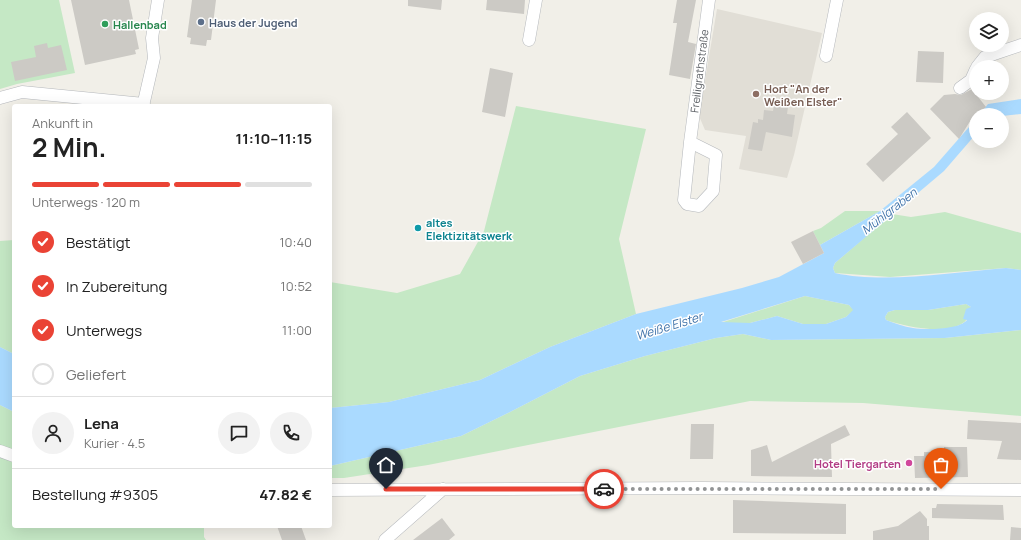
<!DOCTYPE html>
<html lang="de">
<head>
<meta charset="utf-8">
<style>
	:root { --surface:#fff; --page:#f2f2f2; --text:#222; --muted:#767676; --line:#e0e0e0; --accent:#ea4335 }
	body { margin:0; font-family:Manrope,sans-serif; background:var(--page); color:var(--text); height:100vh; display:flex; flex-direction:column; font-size:15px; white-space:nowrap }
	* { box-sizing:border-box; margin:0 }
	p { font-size:13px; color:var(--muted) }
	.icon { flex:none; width:22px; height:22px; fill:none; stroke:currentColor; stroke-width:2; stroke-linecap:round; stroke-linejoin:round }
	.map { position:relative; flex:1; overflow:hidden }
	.panel { position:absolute; left:12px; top:104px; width:320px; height:424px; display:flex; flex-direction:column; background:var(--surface); border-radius:4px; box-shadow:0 4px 16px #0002 }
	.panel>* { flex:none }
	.buttons { position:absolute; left:969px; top:12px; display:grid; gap:8px }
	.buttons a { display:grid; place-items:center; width:40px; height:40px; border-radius:50%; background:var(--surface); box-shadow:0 4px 16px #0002; font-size:20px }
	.pin { position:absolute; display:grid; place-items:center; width:34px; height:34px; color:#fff; margin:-41px -17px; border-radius:50% 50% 50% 0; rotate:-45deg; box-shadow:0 0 4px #0007 }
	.pin .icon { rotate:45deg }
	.courier { position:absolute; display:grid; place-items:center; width:40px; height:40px; margin:-20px; border:3px solid #ea4335; border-radius:50%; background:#fff; color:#222; box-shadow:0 1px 5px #0007 }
	.head em { font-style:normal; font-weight:700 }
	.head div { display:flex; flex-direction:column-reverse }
	.head { display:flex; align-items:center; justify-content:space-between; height:68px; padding:0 20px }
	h1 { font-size:26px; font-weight:700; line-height:30px }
	.bar { display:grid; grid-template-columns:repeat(4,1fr); gap:6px 4px; align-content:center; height:48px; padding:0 20px }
	.bar i { height:5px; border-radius:3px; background:var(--line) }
	.bar .current { background:var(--accent) }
	.bar p { grid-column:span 4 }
	.line { display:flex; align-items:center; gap:10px; padding:0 20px; border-top:1px solid var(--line) }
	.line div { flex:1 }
	.round { display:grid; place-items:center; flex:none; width:42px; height:42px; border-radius:21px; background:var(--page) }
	ol { padding:0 20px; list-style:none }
	li { display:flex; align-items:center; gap:12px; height:44px }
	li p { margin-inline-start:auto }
	li .icon { padding:4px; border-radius:50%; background:var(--accent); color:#fff; stroke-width:4 }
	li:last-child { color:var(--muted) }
	li i { width:22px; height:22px; border:2px solid var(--line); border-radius:50% }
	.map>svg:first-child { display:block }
</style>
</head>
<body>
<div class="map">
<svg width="1021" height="540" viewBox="0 0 1021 540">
	<rect width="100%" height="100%" fill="#f1efe8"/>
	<!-- education -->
	<path fill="#e1ded6" d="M 717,9 L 822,33 L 794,155 L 787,178 L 739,169 L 746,136 L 705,130 L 699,116 Z"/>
	<!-- green -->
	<path fill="#c5e8c5" d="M 0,0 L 59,0 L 75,73 L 17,84 L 0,89 Z
		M 516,106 L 646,129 L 619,239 L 636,314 L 550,347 L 480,380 L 389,402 L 330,408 L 330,282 L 397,293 L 460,274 L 484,231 Z
		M 845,211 L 880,211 L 820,245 L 813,231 L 821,228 Z
		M 945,212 L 1021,233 L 1021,270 L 1006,268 L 890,277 L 835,273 L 833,268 L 835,263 L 892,214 L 911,217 Z
		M 14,240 L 14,354 L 0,347 L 0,241 Z
		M 805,296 L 849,305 L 854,310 L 846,317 L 826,324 L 803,324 L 777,316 L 750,323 L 720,323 Z
		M 966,304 L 971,307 C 970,312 968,320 963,323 C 946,335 906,327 886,320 L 885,317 L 888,312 L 895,310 L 928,310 Z
		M 1021,330 L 1021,416 L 863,403 L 750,401 L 428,465 L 344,478 L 330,478 L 330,466 L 461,436 L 510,412 L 580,376 L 645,356 L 716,338 L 743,334 L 771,340 L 945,338 Z
		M 0,405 L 14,412 L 14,526 L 204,526 L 204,537 L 206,540 L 0,540 Z"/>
	<!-- water -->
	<path fill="#aadaff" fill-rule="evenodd" d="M 1021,99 L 1021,114 L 1002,116 L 979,115 L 988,104 Z
		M 976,119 L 976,134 L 944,171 L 835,263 L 833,268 L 835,273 C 884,284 955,272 1006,268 L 1021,270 L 1021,330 L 945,338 L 771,340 L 743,334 L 716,338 L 645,356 L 580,376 L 510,412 L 461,436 L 330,466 L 330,408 L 389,402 L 480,380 L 550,347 L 636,314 L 742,288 L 779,277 L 824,253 L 820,245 L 880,211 L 934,167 ZM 805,296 L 849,305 L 853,310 L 846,317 L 826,324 L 803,324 L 777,316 L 750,323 L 721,322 ZM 966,304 L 971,307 L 966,309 L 963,319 L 967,320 C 959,330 925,330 913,328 C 904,327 895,323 886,320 L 885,317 L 888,312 L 895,310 L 928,310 Z
		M 0,347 L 14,354 L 14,412 L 0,405 Z"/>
	<!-- building -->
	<path fill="#cccac5" d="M 71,0 L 129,0 L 139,49 L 135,50 L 136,54 L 85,65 Z
		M 192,0 L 216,0 L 211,40 L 207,40 L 206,46 L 190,44 L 191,38 L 187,37 Z
		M 408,0 L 442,0 L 441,10 L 408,6 Z
		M 487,0 L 525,0 L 524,14 L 486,10 Z
		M 677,0 L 696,0 L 688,42 L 696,44 L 690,79 L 669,75 L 677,23 L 673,23 Z
		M 47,43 L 48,48 L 61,45 L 67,70 L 15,81 L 11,62 L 36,57 L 34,46 Z
		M 918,51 L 944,52 L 943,83 L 916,82 Z
		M 490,68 L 513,73 L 505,117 L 482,112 Z
		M 972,89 L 986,107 L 972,118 L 959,139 L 930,109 L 944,95 L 955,94 L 961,95 Z
		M 774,105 L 788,107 L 787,114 L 795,115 L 792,137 L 766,132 L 762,151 L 748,149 L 753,122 L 758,123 L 758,119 L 763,120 L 764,110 L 773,111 Z
		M 907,112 L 931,138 L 883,182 L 866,164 L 898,134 L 891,127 Z
		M 813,231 L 824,253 L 803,264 L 791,242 Z
		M 968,420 L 1021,423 L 1021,460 L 997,459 L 1002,441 L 967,439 Z
		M 691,424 L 714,424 L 713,459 L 690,459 Z
		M 845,425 L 850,435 L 831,444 L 832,477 L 751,476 L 751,450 L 767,445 L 772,462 Z
		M 944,447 L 967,447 L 968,477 L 915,478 L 914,456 L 924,456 L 924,452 L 944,452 Z
		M 733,500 L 846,504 L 846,534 L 733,533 Z
		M 937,504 L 1003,505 L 1004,520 L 932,518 L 932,508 L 936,508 Z
		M 920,511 L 927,519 L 927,526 L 929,526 L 929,540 L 873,540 L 873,531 L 898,526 Z
		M 442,518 L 455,535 L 449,540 L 413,540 Z
		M 277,526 L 301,526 L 306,540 L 282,540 Z
		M 1011,527 L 1021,528 L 1021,540 L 1010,540 Z"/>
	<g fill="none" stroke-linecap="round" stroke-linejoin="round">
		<!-- minor casing -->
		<g stroke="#b5b8bc" stroke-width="13">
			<path id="minor" d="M 529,40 L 536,0
				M 826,56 L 837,0
				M 977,67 L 985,57 L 1021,45
				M 960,88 L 971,80 L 976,69
				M 0,98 L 22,92 L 144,104
				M 143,106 L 154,58 L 152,38 L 158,0
				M 690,142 L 716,155 L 713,191 L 699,206 L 687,204 L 684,200 L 690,142 L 709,0
				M 0,451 L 14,456
				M 330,490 L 702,488 L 1021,490
				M 385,540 L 443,489"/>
		</g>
		<!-- minor -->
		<use href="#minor" stroke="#fff" stroke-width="12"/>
	</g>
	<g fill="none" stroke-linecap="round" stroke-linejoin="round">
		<!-- done -->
		<path stroke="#929495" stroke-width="4" stroke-dasharray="0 7.2" d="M 604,489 L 941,489"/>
		<!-- route -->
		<path stroke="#ea4335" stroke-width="5" d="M 386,489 L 604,489"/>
	</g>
	<!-- markers -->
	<circle fill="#5c6f8a" stroke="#fff" stroke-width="1.5" cx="201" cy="22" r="4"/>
	<circle fill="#2e9e5b" stroke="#fff" stroke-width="1.5" cx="105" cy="24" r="4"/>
	<circle fill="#8d6e63" stroke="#fff" stroke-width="1.5" cx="756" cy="94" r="4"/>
	<circle fill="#0f9aa8" stroke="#fff" stroke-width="1.5" cx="418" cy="228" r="4"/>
	<circle fill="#d1479c" stroke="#fff" stroke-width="1.5" cx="909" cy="463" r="4"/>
	<g text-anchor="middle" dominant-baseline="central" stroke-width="3" stroke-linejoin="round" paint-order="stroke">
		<!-- service labels -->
		<g font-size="11" font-weight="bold" fill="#4e5e75" stroke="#fff" text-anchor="start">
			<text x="209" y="22">Haus der Jugend</text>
		</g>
		<!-- leisure labels -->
		<g font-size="11" font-weight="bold" fill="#27864d" stroke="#fff" text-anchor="start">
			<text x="113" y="24">Hallenbad</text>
		</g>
		<!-- street labels -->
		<g font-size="11" fill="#5f6368" stroke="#fff">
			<text transform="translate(699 71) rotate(-83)">Freiligrathstraße</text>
		</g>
		<!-- education labels -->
		<g font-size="11" font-weight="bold" fill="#785e54" stroke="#fff" text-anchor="start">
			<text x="764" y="88">Hort "An der<tspan x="764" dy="13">Weißen Elster"</tspan></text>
		</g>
		<!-- culture labels -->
		<g font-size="11" font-weight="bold" fill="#0d838f" stroke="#fff" text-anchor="start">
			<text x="426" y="222">altes<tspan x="426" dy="13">Elektizitätswerk</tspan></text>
		</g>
		<!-- hotel labels -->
		<g font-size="11" font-weight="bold" fill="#b23c85" stroke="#fff" text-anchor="end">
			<text x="901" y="463">Hotel Tiergarten</text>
		</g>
		<!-- water labels -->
		<g font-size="12" font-style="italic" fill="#4174aa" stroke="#fff">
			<text transform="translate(889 211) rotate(-38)">Mühlgraben</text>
			<text transform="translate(669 326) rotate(-17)">Weiße Elster</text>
		</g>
	</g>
</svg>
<div class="buttons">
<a><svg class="icon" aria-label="layers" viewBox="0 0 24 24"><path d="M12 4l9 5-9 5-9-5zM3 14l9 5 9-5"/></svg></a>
<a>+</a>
<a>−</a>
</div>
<div class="pin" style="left:941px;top:489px;background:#ea580c"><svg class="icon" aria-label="bag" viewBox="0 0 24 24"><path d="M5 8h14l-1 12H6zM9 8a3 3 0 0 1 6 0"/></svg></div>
<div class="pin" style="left:386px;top:489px;background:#1f2937"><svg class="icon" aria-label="home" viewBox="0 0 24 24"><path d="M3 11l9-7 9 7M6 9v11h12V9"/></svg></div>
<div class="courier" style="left:604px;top:489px"><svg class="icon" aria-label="car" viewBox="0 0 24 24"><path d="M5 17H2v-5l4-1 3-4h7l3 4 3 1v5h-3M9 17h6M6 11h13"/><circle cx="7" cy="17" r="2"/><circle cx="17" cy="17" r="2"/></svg></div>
<section class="panel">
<div class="head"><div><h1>2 Min.</h1><p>Ankunft in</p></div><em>11:10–11:15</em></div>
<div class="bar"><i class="current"></i><i class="current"></i><i class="current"></i><i></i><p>Unterwegs · 120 m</p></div>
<ol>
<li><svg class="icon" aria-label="check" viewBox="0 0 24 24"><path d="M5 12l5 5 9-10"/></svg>Bestätigt<p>10:40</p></li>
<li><svg class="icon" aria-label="check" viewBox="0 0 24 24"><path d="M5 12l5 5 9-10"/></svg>In Zubereitung<p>10:52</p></li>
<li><svg class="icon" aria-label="check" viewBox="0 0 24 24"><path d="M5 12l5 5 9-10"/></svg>Unterwegs<p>11:00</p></li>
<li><i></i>Geliefert</li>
</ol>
<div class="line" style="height:72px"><a class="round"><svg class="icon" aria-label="person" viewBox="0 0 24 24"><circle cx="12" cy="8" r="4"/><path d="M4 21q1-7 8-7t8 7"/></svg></a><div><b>Lena</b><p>Kurier · 4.5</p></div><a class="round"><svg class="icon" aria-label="chat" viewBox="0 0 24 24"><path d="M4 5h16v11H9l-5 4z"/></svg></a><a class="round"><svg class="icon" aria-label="phone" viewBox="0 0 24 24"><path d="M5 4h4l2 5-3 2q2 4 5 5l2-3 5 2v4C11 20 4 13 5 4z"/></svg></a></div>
<div class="line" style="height:52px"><div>Bestellung #9305</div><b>47.82 €</b></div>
</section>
</div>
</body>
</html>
